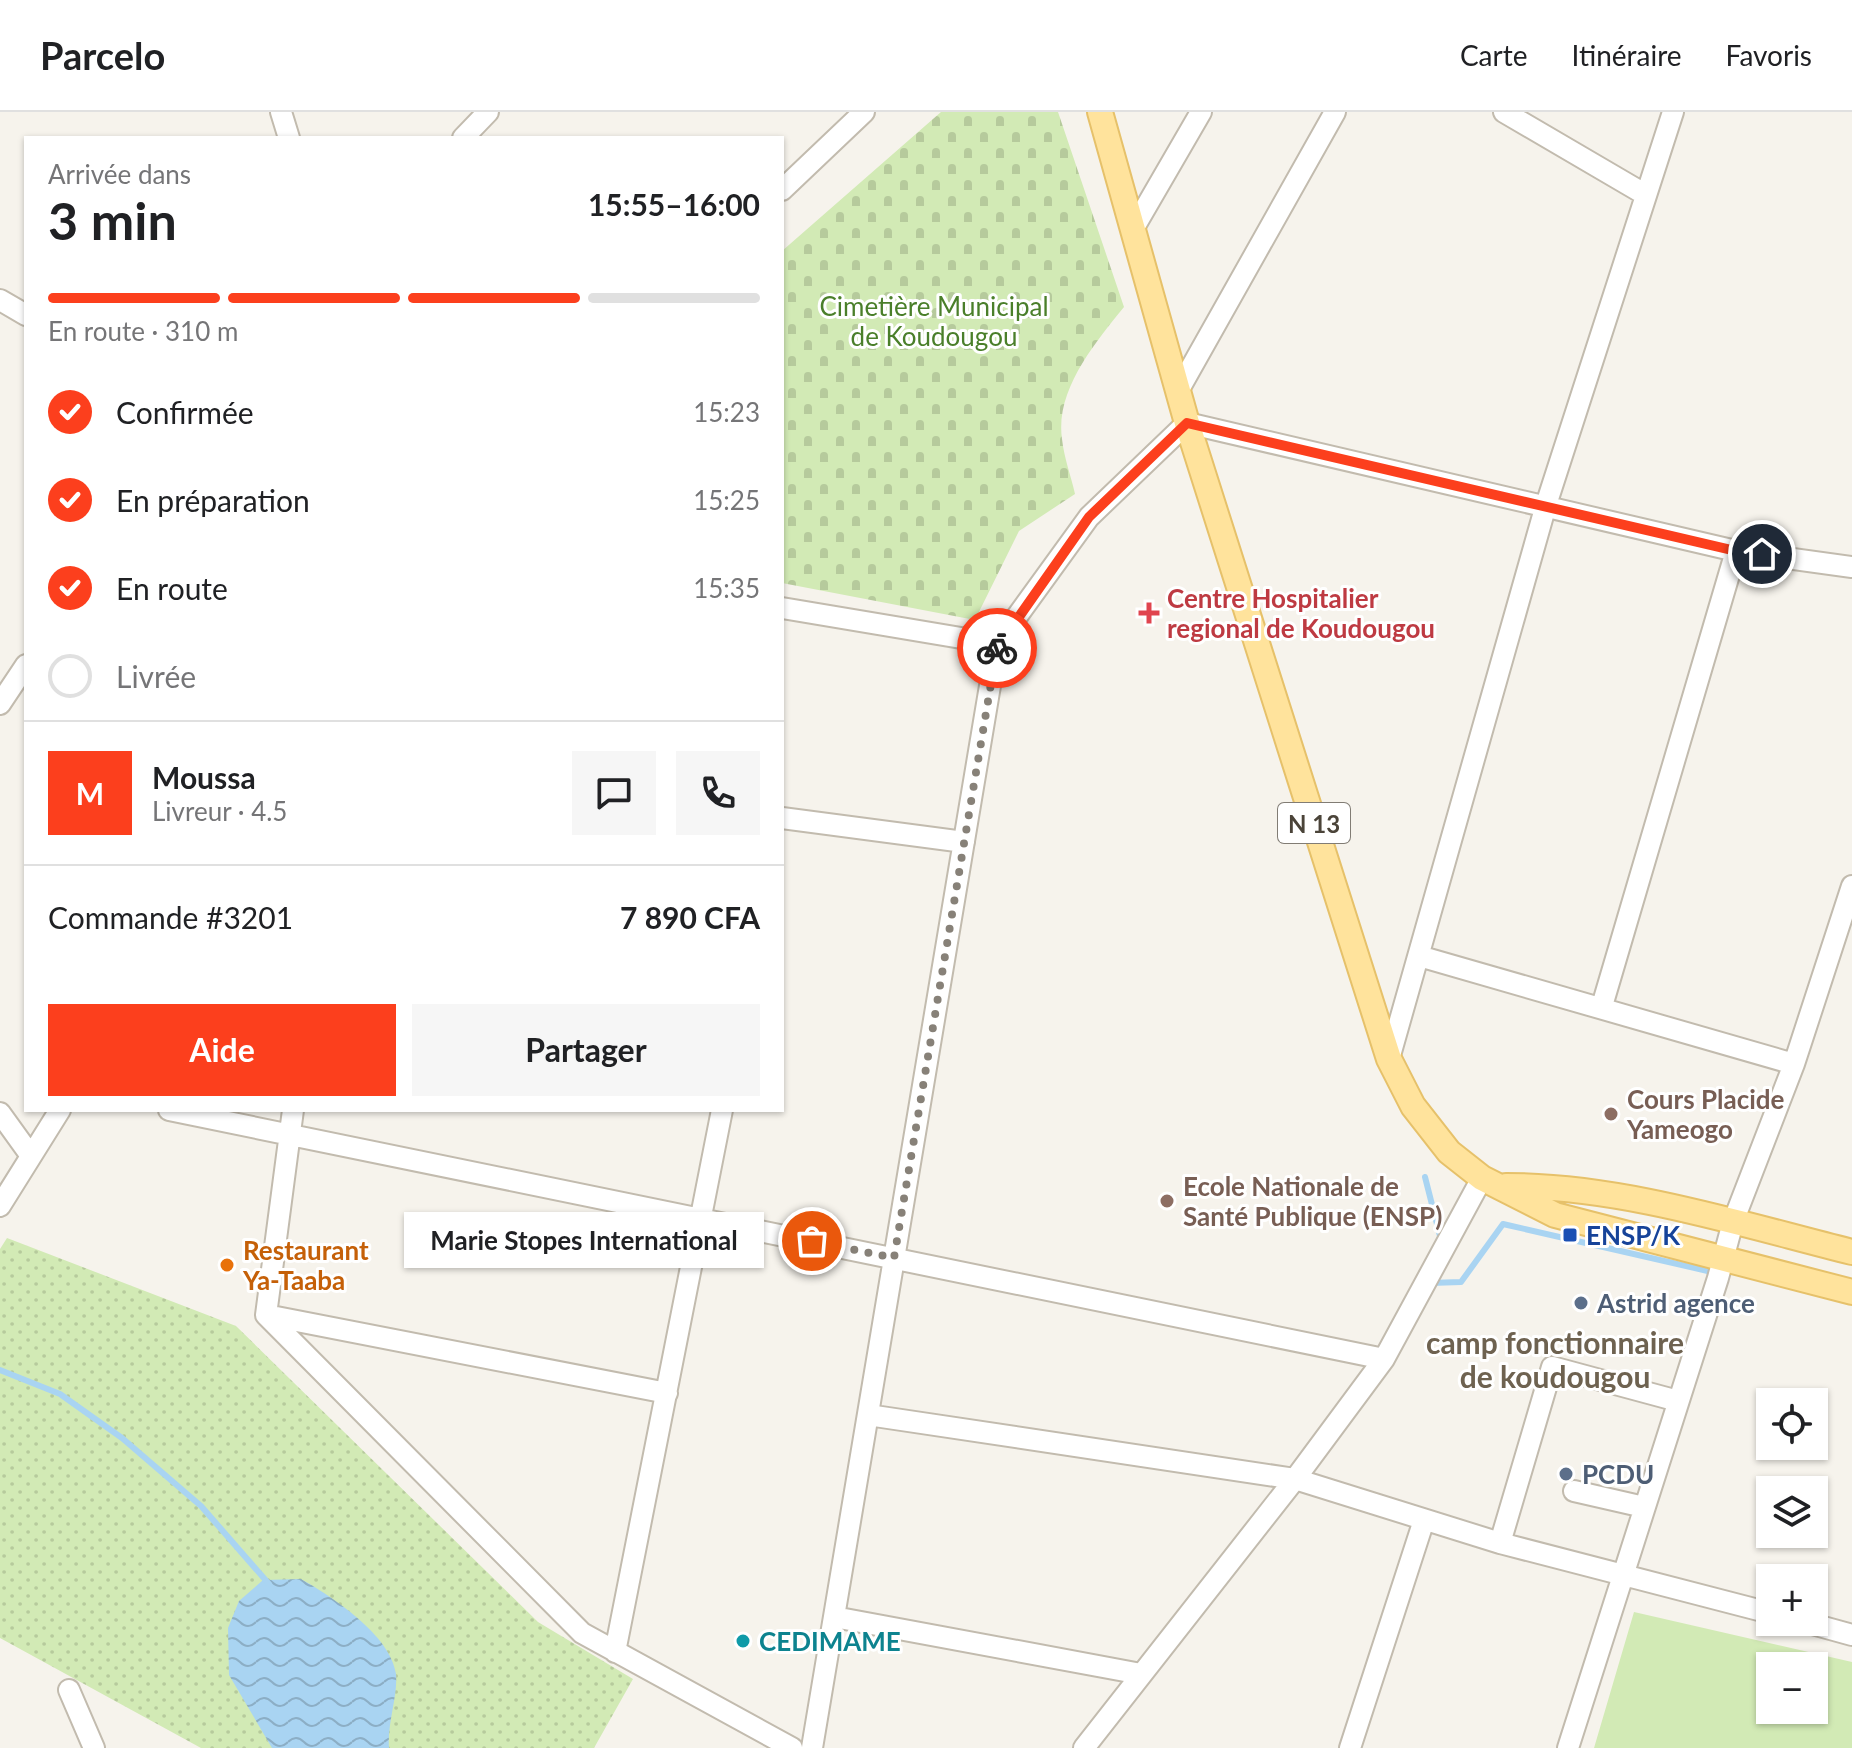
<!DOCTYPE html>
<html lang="fr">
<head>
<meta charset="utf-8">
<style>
	:root { --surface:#fff; --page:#f6f6f6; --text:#202124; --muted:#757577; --line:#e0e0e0; --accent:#fc3f1d }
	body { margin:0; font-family:Lato,sans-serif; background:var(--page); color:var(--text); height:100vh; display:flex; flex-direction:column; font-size:30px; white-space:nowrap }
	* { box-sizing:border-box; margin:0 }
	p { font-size:26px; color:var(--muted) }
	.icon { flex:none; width:44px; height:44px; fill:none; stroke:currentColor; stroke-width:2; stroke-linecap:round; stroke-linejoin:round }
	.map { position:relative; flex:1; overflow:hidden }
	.details { position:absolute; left:24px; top:24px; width:760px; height:976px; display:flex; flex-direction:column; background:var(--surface); border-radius:0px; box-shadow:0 2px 6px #0004 }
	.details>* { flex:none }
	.buttons { position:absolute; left:1756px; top:1276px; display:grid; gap:16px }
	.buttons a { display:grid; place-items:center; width:72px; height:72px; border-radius:0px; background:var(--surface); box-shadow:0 2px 6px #0004; font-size:40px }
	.pin { position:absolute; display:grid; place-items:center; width:68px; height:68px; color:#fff; margin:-34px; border:4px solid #fff; border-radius:50%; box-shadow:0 2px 8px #0007 }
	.courier { position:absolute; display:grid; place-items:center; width:80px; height:80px; margin:-40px; border:6px solid #fc3f1d; border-radius:50%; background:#fff; color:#222; box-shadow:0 2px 10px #0007 }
	.bubble { position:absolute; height:56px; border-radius:0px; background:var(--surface); box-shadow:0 2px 6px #0004; font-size:26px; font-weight:700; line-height:56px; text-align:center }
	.head em { font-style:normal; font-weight:700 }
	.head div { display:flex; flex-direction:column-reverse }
	.head { display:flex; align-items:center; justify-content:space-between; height:136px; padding:0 24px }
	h1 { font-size:52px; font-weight:700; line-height:60px }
	.bar { display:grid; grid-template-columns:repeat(4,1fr); gap:12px 8px; align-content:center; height:96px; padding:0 24px }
	.bar i { height:10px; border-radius:6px; background:var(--line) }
	.bar .current { background:var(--accent) }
	.bar p { grid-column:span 4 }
	.line { display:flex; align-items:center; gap:20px; padding:0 24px; border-top:2px solid var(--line) }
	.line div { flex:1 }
	.round { display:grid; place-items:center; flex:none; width:84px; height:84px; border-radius:0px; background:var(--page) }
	ol { padding:0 24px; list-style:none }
	li { display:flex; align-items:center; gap:24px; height:88px }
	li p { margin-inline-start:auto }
	li .icon { padding:8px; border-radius:50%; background:var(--accent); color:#fff; stroke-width:4 }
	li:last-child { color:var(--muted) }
	li i { width:44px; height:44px; border:4px solid var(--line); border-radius:50% }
	.primary-button { display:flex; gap:16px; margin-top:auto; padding:16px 24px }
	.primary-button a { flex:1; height:92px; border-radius:0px; background:var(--accent); color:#fff; font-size:32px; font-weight:700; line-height:92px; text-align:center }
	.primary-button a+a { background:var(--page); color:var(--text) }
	header { display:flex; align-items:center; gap:48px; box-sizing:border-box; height:112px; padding:0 40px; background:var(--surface); border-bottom:2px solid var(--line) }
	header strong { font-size:38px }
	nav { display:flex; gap:44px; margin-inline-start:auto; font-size:28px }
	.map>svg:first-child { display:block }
</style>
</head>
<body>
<header>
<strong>Parcelo</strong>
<nav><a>Carte</a><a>Itinéraire</a><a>Favoris</a></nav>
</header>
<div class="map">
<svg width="1852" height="1636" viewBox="0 0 1852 1636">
	<defs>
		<pattern id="grass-dots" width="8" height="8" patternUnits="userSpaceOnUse" patternTransform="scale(2)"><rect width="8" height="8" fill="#d2eab5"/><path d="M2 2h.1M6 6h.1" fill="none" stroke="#b6ca9c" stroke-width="1.8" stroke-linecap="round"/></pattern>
		<pattern id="cemetery-stones" width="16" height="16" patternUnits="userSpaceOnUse" patternTransform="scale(2)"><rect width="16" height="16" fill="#d2eab5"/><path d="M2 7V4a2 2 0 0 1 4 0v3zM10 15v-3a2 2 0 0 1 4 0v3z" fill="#b6ca9c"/></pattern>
		<pattern id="water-waves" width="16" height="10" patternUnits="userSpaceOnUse" patternTransform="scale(2)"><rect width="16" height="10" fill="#a9d4f2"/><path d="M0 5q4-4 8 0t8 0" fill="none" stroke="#8caec5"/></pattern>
	</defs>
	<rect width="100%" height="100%" fill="#f6f3ec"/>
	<!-- grass -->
	<path fill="url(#grass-dots)" d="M 7,1126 L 236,1214 L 538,1510 L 633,1567 L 594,1636 L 201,1636 L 0,1526 L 0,1137 Z"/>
	<!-- cemetery -->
	<path fill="url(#cemetery-stones)" d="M 941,0 L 1058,0 L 1124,195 C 1095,231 1055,278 1062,327 C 1064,346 1071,364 1075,382 L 1019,419 L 975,508 L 782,471 L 782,139 Z"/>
	<!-- pitch -->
	<path fill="#d2eab5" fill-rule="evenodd" d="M 1634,1500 L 1852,1550 L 1852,1636 L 1594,1636 ZM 1770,1554 L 1814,1554 L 1814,1598 L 1770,1598 Z"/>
	<!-- water -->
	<path fill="url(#water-waves)" d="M 301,1467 C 331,1484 391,1523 396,1562 C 398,1584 387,1611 389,1636 L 272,1636 L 229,1563 L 228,1516 L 239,1489 L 263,1468 Z"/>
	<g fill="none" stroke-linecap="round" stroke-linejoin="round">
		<!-- stream -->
		<path stroke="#a9d4f2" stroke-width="6" d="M 1425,1065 L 1441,1128
			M 1430,1171 L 1461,1170 L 1503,1112 L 1712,1160
			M 0,1258 L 60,1282 L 122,1326 L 201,1394 L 269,1472"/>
		<!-- minor casing -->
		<g stroke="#c2bbae" stroke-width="24">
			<path id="minor" d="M 281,0 L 289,26
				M 1504,0 L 1646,83
				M 463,26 L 488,0
				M 782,78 L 864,0
				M 1132,119 L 1201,0
				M 0,188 L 26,203
				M 1178,279 L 1335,0
				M 782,496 L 997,532
				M 0,592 L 26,553
				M 782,706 L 964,730
				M 1419,844 L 1794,952
				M 1602,894 L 1736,439
				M 1389,947 L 1546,393 L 1673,0
				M 169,998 L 1384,1247
				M 293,998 L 266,1203 L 582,1521 L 792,1636
				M 0,1001 L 31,1044
				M 0,1094 L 60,998
				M 266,1203 L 667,1281
				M 868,1303 L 1295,1367 L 1500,1431 L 1770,1501
				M 1574,1379 L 1644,1395
				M 1500,1431 L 1552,1255 L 1678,1289
				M 834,1505 L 1141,1562
				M 1805,1510 L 1852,1523
				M 615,1540 L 722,998
				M 69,1578 L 94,1636
				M 812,1636 L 997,532 L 1089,405 L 1187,311 L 1736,439 L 1852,455
				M 1084,1636 L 1295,1367 L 1384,1247 L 1482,1066
				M 1350,1636 L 1424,1408
				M 1568,1636 L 1718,1166 L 1733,1110 L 1794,952 L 1852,774"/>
		</g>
		<!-- major casing -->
		<g stroke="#e6c16a" stroke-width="28">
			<path id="major" d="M 1100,0 L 1187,311 L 1389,947 L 1413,994 L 1449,1040 L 1482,1066 L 1555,1103 L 1852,1180
				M 1506,1074 C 1622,1074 1740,1112 1852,1140"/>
		</g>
		<!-- minor -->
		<use href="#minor" stroke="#fff" stroke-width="20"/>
		<!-- major -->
		<use href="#major" stroke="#ffe39c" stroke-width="24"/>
	</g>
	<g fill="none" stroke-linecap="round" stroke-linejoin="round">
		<!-- done -->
		<path stroke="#878178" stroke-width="8" stroke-dasharray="0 14.4" d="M 812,1129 L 894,1146 L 997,536"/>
		<!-- route -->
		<path stroke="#fc3f1d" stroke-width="10" d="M 997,536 L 1089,405 L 1187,311 L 1736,439 L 1762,442"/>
	</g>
	<!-- markers -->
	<path fill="#e0444e" stroke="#fff" stroke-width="3" d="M1145 489h8v8h8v8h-8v8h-8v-8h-8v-8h8z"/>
	<g fill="#8d6e63" stroke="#fff" stroke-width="3">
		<circle cx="1611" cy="1002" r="8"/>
		<circle cx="1167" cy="1089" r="8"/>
	</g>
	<rect fill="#1a4fb4" stroke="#fff" stroke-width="3" x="1562" y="1115" width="16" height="16" rx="4"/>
	<circle fill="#e8710a" stroke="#fff" stroke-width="3" cx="227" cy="1153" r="8"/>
	<g fill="#5c6f8a" stroke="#fff" stroke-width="3">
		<circle cx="1581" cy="1191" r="8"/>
		<circle cx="1566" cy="1362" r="8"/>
	</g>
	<circle fill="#0f9aa8" stroke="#fff" stroke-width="3" cx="743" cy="1529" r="8"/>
	<g text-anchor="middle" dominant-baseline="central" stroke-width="6" stroke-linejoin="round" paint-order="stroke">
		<!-- shield labels -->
		<rect fill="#fff" stroke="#817c74" stroke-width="2" x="1278" y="691" width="72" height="40" rx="6"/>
		<g font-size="24" font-weight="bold" fill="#4b4439">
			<text x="1314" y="711">N 13</text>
		</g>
		<!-- park labels -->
		<g font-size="26" fill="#4a7f2a" stroke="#fff">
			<text x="934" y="194">Cimetière Municipal<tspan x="934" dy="30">de Koudougou</tspan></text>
		</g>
		<!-- health labels -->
		<g font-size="26" font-weight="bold" fill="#be3a42" stroke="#fff" text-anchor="start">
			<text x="1167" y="486">Centre Hospitalier<tspan x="1167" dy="30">regional de Koudougou</tspan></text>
		</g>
		<!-- education labels -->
		<g font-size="26" font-weight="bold" fill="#785e54" stroke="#fff" text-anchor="start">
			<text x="1627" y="987">Cours Placide<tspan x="1627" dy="30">Yameogo</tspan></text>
			<text x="1183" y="1074">Ecole Nationale de<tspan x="1183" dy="30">Santé Publique (ENSP)</tspan></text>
		</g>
		<!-- transit labels -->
		<g font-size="26" font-weight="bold" fill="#164399" stroke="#fff" text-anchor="start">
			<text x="1586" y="1123">ENSP/K</text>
		</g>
		<!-- food labels -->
		<g font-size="26" font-weight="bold" fill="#c56008" stroke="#fff" text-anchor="start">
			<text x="243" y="1138">Restaurant<tspan x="243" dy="30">Ya-Taaba</tspan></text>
		</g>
		<!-- service labels -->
		<g font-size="26" font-weight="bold" fill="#4e5e75" stroke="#fff" text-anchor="start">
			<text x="1597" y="1191">Astrid agence</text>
			<text x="1582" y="1362">PCDU</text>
		</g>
		<!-- culture labels -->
		<g font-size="26" font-weight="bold" fill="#0d838f" stroke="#fff" text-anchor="start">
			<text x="759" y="1529">CEDIMAME</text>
		</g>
		<!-- quarter labels -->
		<g font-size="30" font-weight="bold" fill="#6e6250" stroke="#fff">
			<text x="1555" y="1230">camp fonctionnaire<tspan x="1555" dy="34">de koudougou</tspan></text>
		</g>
	</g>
</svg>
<div class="buttons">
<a><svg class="icon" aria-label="locate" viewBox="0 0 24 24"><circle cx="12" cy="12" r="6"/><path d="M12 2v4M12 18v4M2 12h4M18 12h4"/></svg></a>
<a><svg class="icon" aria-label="layers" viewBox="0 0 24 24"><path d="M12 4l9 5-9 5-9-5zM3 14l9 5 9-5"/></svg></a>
<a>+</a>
<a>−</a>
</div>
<div class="pin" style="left:812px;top:1129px;background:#ea580c"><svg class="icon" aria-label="bag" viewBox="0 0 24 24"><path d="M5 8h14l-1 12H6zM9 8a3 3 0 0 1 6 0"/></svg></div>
<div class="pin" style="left:1762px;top:442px;background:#1f2937"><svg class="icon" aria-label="home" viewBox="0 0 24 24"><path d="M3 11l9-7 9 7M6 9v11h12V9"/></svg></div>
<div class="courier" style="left:997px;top:536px"><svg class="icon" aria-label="bike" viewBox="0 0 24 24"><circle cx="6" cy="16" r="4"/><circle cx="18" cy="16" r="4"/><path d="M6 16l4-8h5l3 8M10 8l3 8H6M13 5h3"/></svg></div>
<div class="bubble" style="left:404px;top:1100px;width:360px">Marie Stopes International</div>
<section class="details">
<div class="head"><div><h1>3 min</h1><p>Arrivée dans</p></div><em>15:55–16:00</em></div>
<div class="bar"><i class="current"></i><i class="current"></i><i class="current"></i><i></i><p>En route · 310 m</p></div>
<ol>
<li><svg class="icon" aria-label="check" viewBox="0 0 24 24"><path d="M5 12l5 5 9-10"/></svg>Confirmée<p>15:23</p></li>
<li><svg class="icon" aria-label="check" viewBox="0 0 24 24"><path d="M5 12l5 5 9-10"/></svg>En préparation<p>15:25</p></li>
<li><svg class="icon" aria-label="check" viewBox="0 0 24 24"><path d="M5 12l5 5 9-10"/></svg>En route<p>15:35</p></li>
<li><i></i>Livrée</li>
</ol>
<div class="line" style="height:144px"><b class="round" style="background:var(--accent);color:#fff">M</b><div><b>Moussa</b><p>Livreur · 4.5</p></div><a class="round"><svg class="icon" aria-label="chat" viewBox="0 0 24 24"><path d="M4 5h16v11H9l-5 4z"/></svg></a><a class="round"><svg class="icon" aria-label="phone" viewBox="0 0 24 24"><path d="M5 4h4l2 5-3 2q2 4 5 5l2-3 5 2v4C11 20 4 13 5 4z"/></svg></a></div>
<div class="line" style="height:104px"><div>Commande #3201</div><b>7 890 CFA</b></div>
<div class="primary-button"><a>Aide</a><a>Partager</a></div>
</section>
</div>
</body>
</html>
